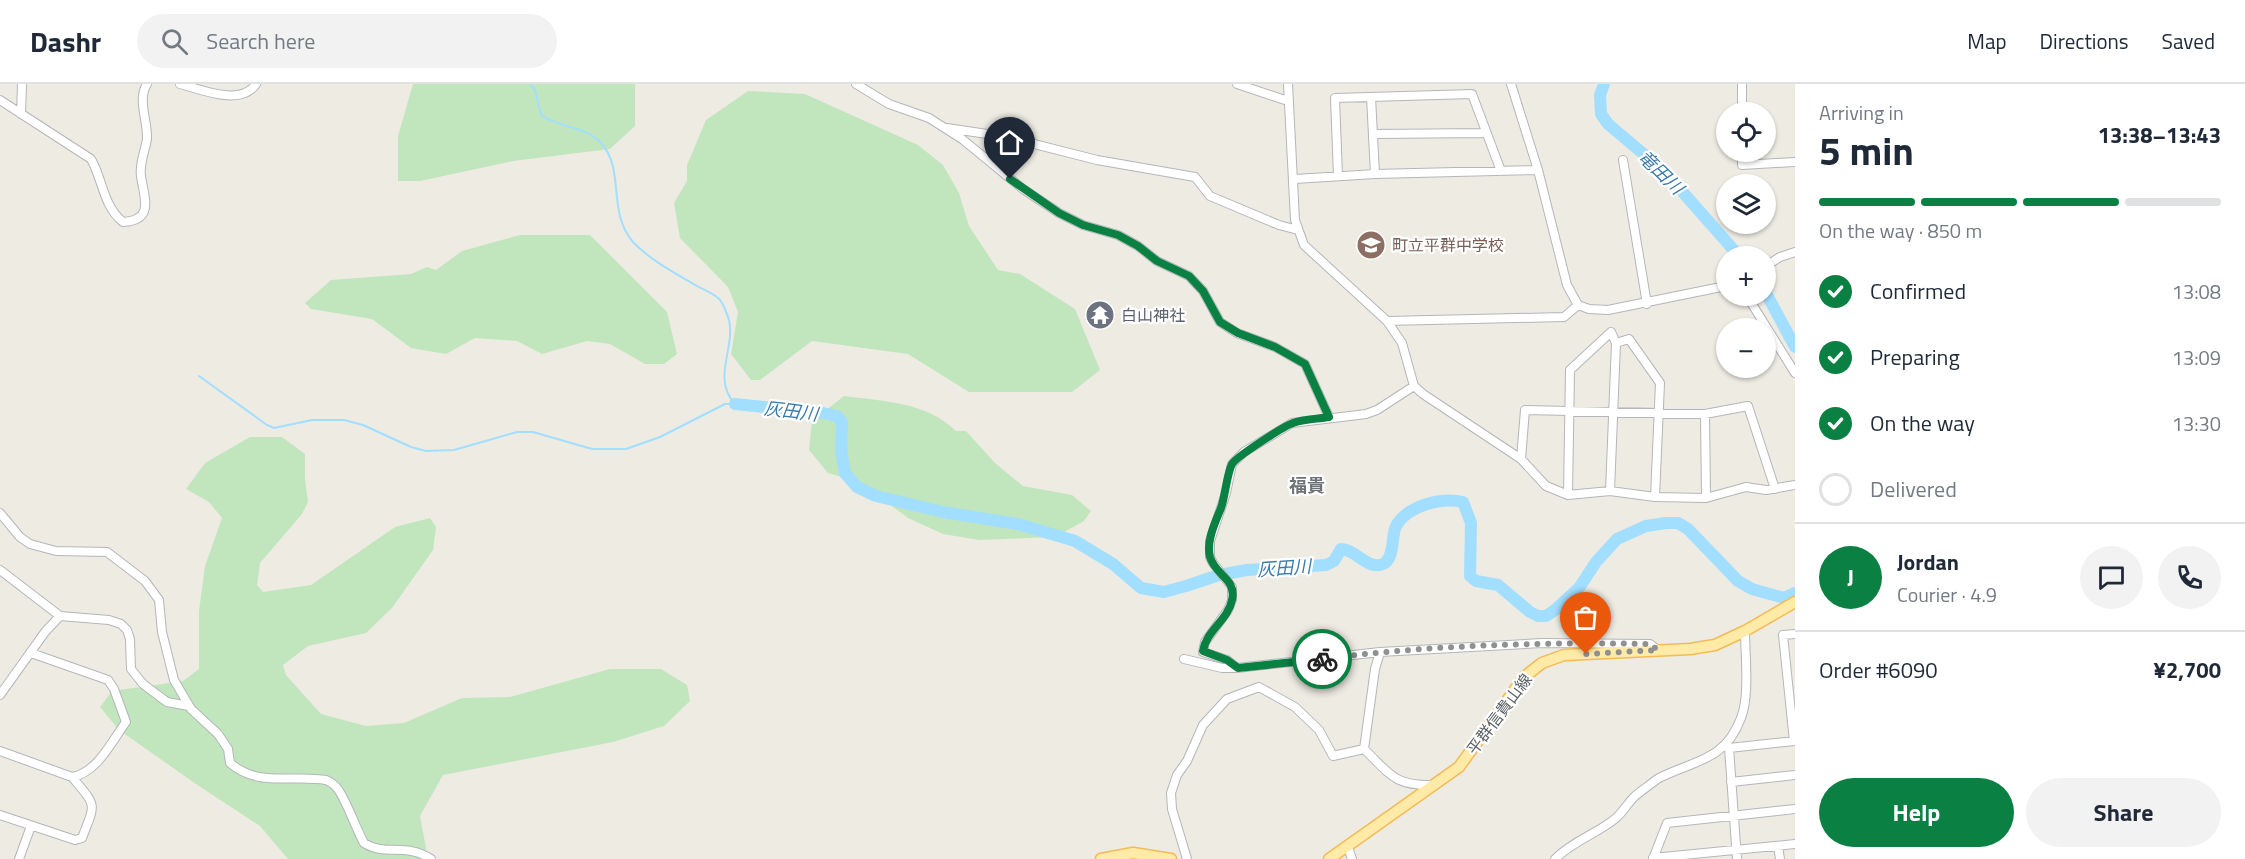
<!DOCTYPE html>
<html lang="en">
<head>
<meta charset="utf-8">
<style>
	:root { --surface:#fff; --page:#f2f2f3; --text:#1f2937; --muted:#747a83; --line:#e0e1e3; --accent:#0b8043 }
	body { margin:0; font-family:"Titillium Web","Noto Sans JP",sans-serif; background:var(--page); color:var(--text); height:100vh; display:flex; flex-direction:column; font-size:22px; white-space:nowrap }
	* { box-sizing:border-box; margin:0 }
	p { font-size:20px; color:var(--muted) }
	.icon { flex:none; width:33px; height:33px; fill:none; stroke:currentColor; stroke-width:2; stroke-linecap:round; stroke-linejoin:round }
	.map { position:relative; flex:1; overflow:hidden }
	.sheet { display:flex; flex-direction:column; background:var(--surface); width:450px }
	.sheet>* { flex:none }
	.controls { position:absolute; left:1716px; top:18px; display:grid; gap:12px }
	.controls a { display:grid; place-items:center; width:60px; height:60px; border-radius:50%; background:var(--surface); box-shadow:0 2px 4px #0004; font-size:30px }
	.pin { position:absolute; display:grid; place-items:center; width:51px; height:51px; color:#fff; margin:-62px -26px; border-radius:50% 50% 50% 0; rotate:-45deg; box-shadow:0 0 6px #0007 }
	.pin .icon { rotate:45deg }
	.courier { position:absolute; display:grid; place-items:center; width:60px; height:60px; margin:-30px; border:4px solid #0b8043; border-radius:50%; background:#fff; color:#222; box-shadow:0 2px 8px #0007 }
	.overview em { font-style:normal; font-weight:700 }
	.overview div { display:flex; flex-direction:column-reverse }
	.overview { display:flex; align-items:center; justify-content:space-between; height:102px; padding:0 24px }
	h1 { font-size:39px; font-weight:700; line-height:45px }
	.bar { display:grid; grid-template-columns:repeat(4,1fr); gap:9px 6px; align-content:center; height:72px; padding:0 24px }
	.bar i { height:8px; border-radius:4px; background:var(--line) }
	.bar .current { background:var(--accent) }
	.bar p { grid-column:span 4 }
	.line { display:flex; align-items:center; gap:15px; padding:0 24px; border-top:2px solid var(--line) }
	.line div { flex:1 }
	.round { display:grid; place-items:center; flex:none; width:63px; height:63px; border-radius:32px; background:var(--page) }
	ol { padding:0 24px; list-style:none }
	li { display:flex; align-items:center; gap:18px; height:66px }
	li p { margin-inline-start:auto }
	li .icon { padding:6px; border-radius:50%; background:var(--accent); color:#fff; stroke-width:4 }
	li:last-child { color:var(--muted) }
	li i { width:33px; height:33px; border:3px solid var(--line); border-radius:50% }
	.cta { display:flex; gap:12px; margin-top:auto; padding:12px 24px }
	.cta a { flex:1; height:69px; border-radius:36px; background:var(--accent); color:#fff; font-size:24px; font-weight:700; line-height:69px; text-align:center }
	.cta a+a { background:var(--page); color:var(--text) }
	header { display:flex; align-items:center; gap:36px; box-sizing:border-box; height:84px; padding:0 30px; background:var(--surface); border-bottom:2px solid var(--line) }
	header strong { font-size:28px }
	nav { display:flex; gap:33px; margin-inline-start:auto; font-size:21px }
	.search { width:420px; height:54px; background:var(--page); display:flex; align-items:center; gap:15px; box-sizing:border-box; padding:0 21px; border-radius:33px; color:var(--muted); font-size:22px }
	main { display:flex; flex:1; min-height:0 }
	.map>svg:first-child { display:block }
</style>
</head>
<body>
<header>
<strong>Dashr</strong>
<div class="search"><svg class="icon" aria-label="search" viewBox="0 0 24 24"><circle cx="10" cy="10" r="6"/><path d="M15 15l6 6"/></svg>Search here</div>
<nav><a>Map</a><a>Directions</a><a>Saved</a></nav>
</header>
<main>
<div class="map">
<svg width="1795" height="775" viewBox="0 0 1795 775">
	<rect width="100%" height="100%" fill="#eeebe3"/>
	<!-- green -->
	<path fill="#c1e6be" d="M 413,0 L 635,0 L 635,42 L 610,65 L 513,77 L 420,97 L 398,97 L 398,52 Z
		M 748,7 L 805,10 L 918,61 L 943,81 L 959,109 L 969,142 L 998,186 L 1020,190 L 1075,225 L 1100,286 L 1072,308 L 969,308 L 908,270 L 812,257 L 760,296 L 751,296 L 731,270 L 738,228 L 728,203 L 680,154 L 674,119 L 687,97 L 687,81 L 706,36 Z
		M 520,151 L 590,151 L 667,228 L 677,270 L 664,280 L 645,280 L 610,260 L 587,257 L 542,270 L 517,257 L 475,254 L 446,270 L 411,264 L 372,235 L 311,225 L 305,219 L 331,196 L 411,190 L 427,183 L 436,186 L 462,167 Z
		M 844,312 C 882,317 927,318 956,347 L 966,347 L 995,379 L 1023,402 L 1072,411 L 1091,427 L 1084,437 L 1055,453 L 979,456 L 943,450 L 908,434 L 860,398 L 828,389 L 809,366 L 812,337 Z
		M 250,353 L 282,353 L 305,370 L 305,395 L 308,418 L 302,430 L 260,479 L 257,501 L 263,508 L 311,501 L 395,443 L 430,434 L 436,443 L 433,466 L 392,524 L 366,549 L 308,562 L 283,581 L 286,591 L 321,630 L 366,642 L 404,639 L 462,614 L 510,613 L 610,585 L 661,585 L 687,601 L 690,617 L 664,642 L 613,658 L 443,691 L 420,732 L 428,775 L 288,775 L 260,742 L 196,700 L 119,646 L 100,623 L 112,607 L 183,597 L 199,585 L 199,527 L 205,482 L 222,434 L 209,418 L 186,405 L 205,379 Z"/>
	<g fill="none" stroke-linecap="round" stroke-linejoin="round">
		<!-- stream -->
		<path stroke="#a2deff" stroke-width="2" d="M 530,0 L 535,6 L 541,31 C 559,44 587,42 602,60 C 625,87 607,128 633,158 C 650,176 675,189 697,202 C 704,206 715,210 720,216 C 722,219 725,224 726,228 C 741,258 709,292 735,320
			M 199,292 L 267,341 L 274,344 L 312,336 L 344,336 L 363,341 L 411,363 L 426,367 L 454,366 L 517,348 L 533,348 L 592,365 L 626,365 L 660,353 L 725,320 L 735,320"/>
		<!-- river -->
		<path stroke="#a2deff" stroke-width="12" d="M 1604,0 L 1600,11 L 1601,30 L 1608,40 L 1665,88 L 1739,172
			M 1766,209 L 1795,263
			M 735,320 L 823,329 L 837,332 L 842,338 L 841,367 L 845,389 L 857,403 L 876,412 L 943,428 L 1018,440 L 1075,457 L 1113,480 L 1141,504 L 1164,508 L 1186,502 L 1219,491 L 1247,486 L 1326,481 L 1334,477 L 1341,465 C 1355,465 1369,487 1383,480 C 1395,475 1391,452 1396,442 C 1408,421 1442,413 1463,418 L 1471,439 L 1470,492 L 1476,497 L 1498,501 L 1530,528 L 1538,532 L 1546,532 L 1555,526 L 1579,504 L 1596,478 L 1617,455 L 1646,442 L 1666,439 L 1678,439 L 1688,445 L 1738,497 L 1752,505 L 1784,514 L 1795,509"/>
		<!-- minor casing -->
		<g stroke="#b3b6ba" stroke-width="10">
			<path id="minor" d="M 180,0 C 200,5 241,23 256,0
				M 856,0 L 889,20 L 929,34 L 962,55 L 1023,105 L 1059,129 L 1083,141 L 1118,151 L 1138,162 L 1157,177 L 1189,192 L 1203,207 L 1220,238 L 1237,249 L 1275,263 L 1305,280 L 1329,333
				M 1237,0 L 1288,17
				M 1288,0 L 1295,136 L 1304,161 L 1387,237 L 1402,259 L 1414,302 L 1423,310 L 1521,375 L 1546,402 L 1568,411 L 1610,407 L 1655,413 L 1706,414 L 1746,403 L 1766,406 L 1795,401
				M 1511,0 L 1538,86 L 1567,201 L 1578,221 L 1589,225 L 1608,226 L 1726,202
				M 1371,13 L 1375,90
				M 0,16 L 91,75 C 103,96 103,122 123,138 C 155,136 144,114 141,92 C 139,79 145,68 147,55 C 148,38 137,15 147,0
				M 1742,28 L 1742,0
				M 21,30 L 22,0
				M 947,44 L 1007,53 L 1097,76 L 1195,93 L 1210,112 L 1279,141 L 1298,146
				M 1373,50 L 1486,49
				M 1742,68 L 1742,81 L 1795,78
				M 1623,76 L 1647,220
				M 1338,92 L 1335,14 L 1472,10 L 1501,87
				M 1295,95 L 1375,90 L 1538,86
				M 1766,182 L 1780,173 L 1795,168
				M 1747,212 L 1795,289
				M 1387,237 L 1564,233 L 1578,221
				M 1616,259 L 1629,255 L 1660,299 L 1655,413
				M 1705,330 L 1706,414
				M 1521,375 L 1525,326 L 1705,330 L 1748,322 L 1775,405
				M 1568,411 L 1570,286 L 1611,248 L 1616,259 L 1610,407
				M 0,429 L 20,453 L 30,460 L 56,467 L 107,468 L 145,497 L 159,516 L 162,548 L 174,596 L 191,625 L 218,650 L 228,665 L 230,679 C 259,704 293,690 326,696 C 329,697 335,701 337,704 C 346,715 356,745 364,759 C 386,773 405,758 431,775
				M 0,486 L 60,532 L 109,536 L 121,540 L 127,546 L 130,555 L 131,585 L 143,600 L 167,618 L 189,622
				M 1184,575 L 1222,584 L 1237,584 L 1380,568 L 1542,559 L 1650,560 L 1658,566
				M 1237,584 L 1227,576 L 1203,568 L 1205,558 L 1228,526 L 1232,516 L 1232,503 L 1213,479 L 1210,473 L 1210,457 L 1226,409 L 1232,380 L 1244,368 L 1292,339 L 1366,330 L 1377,326 L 1414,302
				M 0,611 L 45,548 L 60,532
				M 1794,657 L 1783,551 L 1795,550
				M 1726,663 L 1729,664 L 1795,657
				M 1729,664 L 1737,775
				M 1364,665 L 1375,585 L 1380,568
				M 1364,665 C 1391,691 1394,702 1434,701
				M 0,667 L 72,693 C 97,689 112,657 126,638 L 114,605 L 108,596 L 31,569
				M 1731,698 L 1795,691
				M 0,731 L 75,756 L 82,754 C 96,718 97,723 72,693
				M 1778,762 L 1780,775
				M 1348,763 L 1352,775
				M 1653,774 L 1795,760
				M 19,775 L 31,742
				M 1187,775 L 1172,725 L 1171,709 L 1177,691 L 1187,677 L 1203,641 L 1227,615 L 1259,603 L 1295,623 L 1319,646 L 1333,672 L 1364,665
				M 1555,775 C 1574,756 1597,750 1616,734 C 1623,728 1628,719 1634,713 C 1637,710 1656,696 1659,694 C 1695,676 1725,677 1741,634 C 1750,611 1745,572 1745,547
				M 1653,775 L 1667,739 L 1795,725"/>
		</g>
		<!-- major casing -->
		<g stroke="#f4bb55" stroke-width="13">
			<path id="major" d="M 1101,775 L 1133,769 L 1171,775
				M 1329,775 L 1459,683 L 1524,593 L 1542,579 L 1564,571 L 1690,565 L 1715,561 L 1745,547 L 1795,518"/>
		</g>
		<!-- minor -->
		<use href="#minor" stroke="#fff" stroke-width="8"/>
		<!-- major -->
		<use href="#major" stroke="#ffeaa7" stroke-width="10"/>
	</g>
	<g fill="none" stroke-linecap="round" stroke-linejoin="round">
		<!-- done -->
		<path stroke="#8e9190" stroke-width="6" stroke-dasharray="0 10.8" d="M 1322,575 C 1431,561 1541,558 1650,560 L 1658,566 L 1586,570"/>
		<!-- route -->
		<path stroke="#0b8043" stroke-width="8" d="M 1010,95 L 1059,129 L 1083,141 L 1118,151 L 1138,162 L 1157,177 L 1189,192 L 1203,207 L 1220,238 L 1238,249 L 1275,263 L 1305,280 L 1329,333 C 1318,335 1303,335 1293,339 C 1284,342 1236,373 1232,380 C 1227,389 1225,413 1221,424 C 1215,439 1206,457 1210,473 C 1215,491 1237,495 1232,516 C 1228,536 1206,547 1203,567 L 1227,576 L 1238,584 L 1322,575"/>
	</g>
	<!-- icons -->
	<defs>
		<g id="school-disc" transform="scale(1.5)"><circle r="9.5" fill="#8d6e63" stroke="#fff"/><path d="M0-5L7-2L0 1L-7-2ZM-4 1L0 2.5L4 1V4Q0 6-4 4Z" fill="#fff"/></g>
		<g id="temple-disc" transform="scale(1.5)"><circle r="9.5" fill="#6b7280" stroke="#fff"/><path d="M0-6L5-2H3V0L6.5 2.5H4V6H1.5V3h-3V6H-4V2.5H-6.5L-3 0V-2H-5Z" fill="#fff"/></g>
	</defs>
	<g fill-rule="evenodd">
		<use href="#school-disc" x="1371" y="161"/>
		<use href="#temple-disc" x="1100" y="231"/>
	</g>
	<g text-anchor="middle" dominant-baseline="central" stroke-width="4.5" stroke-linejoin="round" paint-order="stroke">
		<!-- education labels -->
		<g font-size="16" fill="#785e54" stroke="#fff" text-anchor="start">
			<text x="1392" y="161">町立平群中学校</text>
		</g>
		<!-- worship labels -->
		<g font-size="16" fill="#5b616d" stroke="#fff" text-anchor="start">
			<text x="1121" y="231">白山神社</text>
		</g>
		<!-- street labels -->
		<g font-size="16" fill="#5b6064" stroke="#fff">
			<text transform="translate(1499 630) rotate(-53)">平群信貴山線</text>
		</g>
		<!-- water labels -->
		<g font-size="18" font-style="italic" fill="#3a7aab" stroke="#fff">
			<text transform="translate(1661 88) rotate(44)">竜田川</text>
			<text transform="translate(791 327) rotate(7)">灰田川</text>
			<text transform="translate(1284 484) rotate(-4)">灰田川</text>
		</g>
		<!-- neighbourhood labels -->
		<g font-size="18" font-weight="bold" fill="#6c7276" stroke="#fff">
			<text x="1307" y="401">福貴</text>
		</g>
	</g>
</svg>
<div class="controls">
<a><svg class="icon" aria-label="locate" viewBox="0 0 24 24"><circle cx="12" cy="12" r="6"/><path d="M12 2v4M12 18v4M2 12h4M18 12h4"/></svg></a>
<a><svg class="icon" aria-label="layers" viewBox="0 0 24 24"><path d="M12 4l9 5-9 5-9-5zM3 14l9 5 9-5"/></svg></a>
<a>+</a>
<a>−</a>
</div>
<div class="pin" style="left:1586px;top:570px;background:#ea580c"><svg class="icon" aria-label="bag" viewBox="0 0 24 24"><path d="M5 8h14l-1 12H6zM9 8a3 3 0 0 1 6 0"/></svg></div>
<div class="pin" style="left:1010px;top:95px;background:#1f2937"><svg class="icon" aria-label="home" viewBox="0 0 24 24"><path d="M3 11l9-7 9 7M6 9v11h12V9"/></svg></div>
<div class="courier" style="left:1322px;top:575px"><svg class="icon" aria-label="bike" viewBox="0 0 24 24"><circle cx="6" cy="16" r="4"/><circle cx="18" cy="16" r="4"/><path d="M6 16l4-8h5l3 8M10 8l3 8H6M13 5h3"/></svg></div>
</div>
<section class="sheet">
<div class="overview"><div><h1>5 min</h1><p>Arriving in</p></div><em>13:38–13:43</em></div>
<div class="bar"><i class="current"></i><i class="current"></i><i class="current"></i><i></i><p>On the way · 850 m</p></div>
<ol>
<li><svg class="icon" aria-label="check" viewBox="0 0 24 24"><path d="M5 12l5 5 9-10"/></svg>Confirmed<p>13:08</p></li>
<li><svg class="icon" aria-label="check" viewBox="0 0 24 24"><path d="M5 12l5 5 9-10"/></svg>Preparing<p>13:09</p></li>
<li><svg class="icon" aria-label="check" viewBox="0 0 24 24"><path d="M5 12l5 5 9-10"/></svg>On the way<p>13:30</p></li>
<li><i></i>Delivered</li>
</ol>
<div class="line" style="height:108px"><b class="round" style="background:var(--accent);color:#fff">J</b><div><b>Jordan</b><p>Courier · 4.9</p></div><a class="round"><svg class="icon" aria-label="chat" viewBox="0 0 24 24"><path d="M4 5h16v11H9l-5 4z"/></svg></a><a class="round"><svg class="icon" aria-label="phone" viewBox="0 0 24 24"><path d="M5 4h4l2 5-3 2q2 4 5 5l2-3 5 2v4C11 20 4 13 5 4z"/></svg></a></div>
<div class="line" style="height:78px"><div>Order #6090</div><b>¥2,700</b></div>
<div class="cta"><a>Help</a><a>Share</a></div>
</section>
</main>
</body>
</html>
